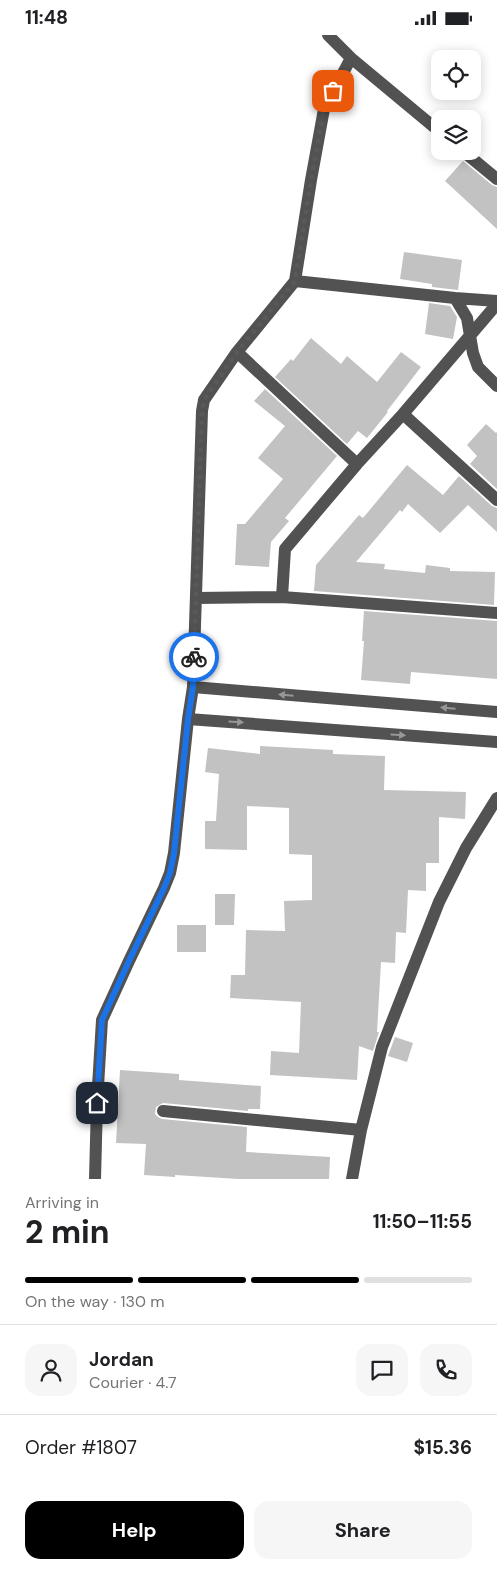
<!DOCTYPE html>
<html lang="en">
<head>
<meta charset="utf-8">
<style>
	:root { --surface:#fff; --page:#f6f6f6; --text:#202124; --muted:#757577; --line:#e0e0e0; --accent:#000 }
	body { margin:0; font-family:"DM Sans",sans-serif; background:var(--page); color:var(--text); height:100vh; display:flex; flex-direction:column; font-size:19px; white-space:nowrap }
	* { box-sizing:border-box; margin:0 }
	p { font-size:16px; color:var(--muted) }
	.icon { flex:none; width:28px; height:28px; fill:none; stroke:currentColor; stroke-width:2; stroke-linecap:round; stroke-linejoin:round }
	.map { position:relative; height:1144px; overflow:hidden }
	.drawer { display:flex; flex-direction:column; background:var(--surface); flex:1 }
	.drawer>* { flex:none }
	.tools { position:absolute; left:431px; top:15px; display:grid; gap:10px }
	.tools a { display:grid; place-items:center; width:50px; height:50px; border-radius:10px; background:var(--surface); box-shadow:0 2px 12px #0003; font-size:25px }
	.pin { position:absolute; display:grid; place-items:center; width:42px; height:42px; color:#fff; margin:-21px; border-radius:10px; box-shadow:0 2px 8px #0006 }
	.courier { position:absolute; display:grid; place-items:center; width:50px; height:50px; margin:-25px; border:4px solid #1a73e8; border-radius:50%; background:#fff; color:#222; box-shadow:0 1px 6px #0007 }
	.overview em { font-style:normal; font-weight:700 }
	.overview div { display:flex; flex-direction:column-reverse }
	.overview { display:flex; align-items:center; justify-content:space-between; height:85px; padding:0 25px }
	h1 { font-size:32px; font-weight:700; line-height:38px }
	.bar { display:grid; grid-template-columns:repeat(4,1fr); gap:8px 5px; align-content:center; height:60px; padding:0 25px }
	.bar i { height:6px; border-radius:4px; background:var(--line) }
	.bar .current { background:var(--accent) }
	.bar p { grid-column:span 4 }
	.line { display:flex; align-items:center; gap:12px; padding:0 25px; border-top:1px solid var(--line) }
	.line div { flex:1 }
	.round { display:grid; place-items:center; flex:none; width:52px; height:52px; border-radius:15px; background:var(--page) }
	.action { display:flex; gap:10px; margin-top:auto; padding:10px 25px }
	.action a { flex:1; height:58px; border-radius:15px; background:var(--accent); color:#fff; font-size:20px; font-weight:700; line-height:58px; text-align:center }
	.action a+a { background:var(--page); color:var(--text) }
	.status { display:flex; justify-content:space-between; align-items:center; height:35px; padding:0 25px; background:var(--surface); direction:ltr }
	.status svg { height:14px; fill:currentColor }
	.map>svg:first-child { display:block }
</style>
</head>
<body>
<div class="status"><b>11:48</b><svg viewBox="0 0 49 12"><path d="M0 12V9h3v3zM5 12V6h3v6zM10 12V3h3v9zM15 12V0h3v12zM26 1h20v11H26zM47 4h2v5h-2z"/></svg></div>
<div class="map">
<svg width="497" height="1144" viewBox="0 0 497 1144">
	<rect width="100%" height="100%" fill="#fff"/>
	<!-- building -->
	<path fill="#c2c2c2" d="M 463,126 L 492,150 L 497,152 L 497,194 L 445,146 Z
		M 404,217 L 462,225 L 458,255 L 432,252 L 432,249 L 400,244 Z
		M 429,268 L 450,271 L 457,282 L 453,304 L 425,299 Z
		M 311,303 L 341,329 L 347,321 L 377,347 L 401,317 L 421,332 L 387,376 L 388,377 L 367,403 L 358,396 L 347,409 L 275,342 L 291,324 L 293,326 Z
		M 265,354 L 337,421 L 285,483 L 289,486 L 271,507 L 269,532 L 235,530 L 237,489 L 245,489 L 283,444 L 258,423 L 285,391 L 254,366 Z
		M 486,389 L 496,398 L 497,397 L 497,454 L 470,429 L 477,421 L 467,410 Z
		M 407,430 L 443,460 L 459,441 L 492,471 L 497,473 L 497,497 L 468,470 L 440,498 L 408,469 L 402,477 L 400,475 L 356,527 L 385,529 L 384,534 L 425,538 L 426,530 L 450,533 L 450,536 L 495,537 L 494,570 L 314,556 L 316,530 L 359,480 L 363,483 Z
		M 364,576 L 497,586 L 497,644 L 411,637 L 410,649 L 361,645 L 364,606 L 362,606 Z
		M 260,711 L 333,715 L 333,719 L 385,721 L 384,755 L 466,757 L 465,784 L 439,782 L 439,828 L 426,828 L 426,856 L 408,855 L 406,898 L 396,897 L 395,928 L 381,927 L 377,997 L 379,997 L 373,1016 L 359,1011 L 357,1045 L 270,1040 L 271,1016 L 299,1018 L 301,967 L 230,963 L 231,940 L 245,940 L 246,895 L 285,896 L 284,866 L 312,865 L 312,820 L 289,819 L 289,773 L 247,771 L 247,815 L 205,814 L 205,786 L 216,786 L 219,739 L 205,737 L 208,713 L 260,719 Z
		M 215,859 L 235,859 L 234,890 L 215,890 Z
		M 177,890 L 206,890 L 206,917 L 177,917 Z
		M 395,1002 L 413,1008 L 407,1027 L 388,1021 Z
		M 120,1035 L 179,1039 L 179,1045 L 261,1051 L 260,1074 L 248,1074 L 248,1076 L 163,1068 L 156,1072 L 155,1079 L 158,1082 L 162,1084 L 247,1092 L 246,1117 L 330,1122 L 329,1144 L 239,1144 L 175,1140 L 175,1142 L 144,1140 L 146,1109 L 116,1108 Z"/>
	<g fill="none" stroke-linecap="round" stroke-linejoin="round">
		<!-- minor -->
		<path stroke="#525252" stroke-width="12" d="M 328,0 L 351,23
			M 463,116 L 497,144
			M 295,246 L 455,263 L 497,266
			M 455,263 L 467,283 L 473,318 L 478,332 L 497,351
			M 237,317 L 357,429
			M 403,379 L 497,465
			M 282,562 L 285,514 L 357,429 L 403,379 L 497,269
			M 196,563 L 282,562 L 497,578
			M 193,652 L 497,677
			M 188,684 L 497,707
			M 163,1076 L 361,1095
			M 95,1144 L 97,1068 L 102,985 L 129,926 L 164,853 L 170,838 L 174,818 L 188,684 L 193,652 L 202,376 L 204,365 L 237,317 L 295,246 L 311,145 L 324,74 L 351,23 L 440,97
			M 352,1144 L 361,1095 L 382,1012 L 439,867 L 466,813 L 497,763"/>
	</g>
	<!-- one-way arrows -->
	<defs><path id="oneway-solid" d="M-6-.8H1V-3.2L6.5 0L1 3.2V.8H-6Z" transform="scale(1.25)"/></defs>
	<g fill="#979797">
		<use href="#oneway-solid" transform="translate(286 660) rotate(-175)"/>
		<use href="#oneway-solid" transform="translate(448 673) rotate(-175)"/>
		<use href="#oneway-solid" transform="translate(236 687) rotate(4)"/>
		<use href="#oneway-solid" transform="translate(398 700) rotate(4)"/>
	</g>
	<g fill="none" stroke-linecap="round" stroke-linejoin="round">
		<!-- done -->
		<path stroke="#595959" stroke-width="5" stroke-dasharray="0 9" d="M 194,622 L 202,376 L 204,365 L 237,317 L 295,246 L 311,145 L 324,74 L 333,56"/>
		<!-- route -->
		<path stroke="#1a73e8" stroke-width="6" d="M 97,1068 L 102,985 L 129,926 L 164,853 L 170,838 L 174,818 L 188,684 L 193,652 L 194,622"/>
	</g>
</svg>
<div class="tools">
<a><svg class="icon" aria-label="locate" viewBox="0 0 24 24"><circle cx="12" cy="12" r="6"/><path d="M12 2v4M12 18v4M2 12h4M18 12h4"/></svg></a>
<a><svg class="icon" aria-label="layers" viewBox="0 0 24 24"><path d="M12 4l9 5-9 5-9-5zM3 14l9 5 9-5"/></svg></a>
</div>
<div class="pin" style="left:333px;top:56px;background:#ea580c"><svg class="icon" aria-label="bag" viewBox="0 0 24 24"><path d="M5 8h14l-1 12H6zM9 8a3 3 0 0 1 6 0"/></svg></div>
<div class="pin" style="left:97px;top:1068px;background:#1f2937"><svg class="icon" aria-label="home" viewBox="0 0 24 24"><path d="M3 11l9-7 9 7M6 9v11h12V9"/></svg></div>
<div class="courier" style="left:194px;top:622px"><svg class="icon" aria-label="bike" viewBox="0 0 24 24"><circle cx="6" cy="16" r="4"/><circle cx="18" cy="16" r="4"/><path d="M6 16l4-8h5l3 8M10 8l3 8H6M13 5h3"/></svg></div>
</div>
<section class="drawer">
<div class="overview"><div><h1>2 min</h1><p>Arriving in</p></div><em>11:50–11:55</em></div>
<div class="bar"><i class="current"></i><i class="current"></i><i class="current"></i><i></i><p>On the way · 130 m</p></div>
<div class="line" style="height:90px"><a class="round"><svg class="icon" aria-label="person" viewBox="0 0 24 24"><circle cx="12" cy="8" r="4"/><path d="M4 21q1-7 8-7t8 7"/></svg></a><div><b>Jordan</b><p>Courier · 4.7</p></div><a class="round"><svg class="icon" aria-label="chat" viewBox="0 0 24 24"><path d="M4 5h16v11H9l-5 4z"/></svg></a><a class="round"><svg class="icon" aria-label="phone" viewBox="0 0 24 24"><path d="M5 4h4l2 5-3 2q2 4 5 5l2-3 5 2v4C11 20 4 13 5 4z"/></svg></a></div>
<div class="line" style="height:65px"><div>Order #1807</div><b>$15.36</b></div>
<div class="action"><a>Help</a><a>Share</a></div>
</section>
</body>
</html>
